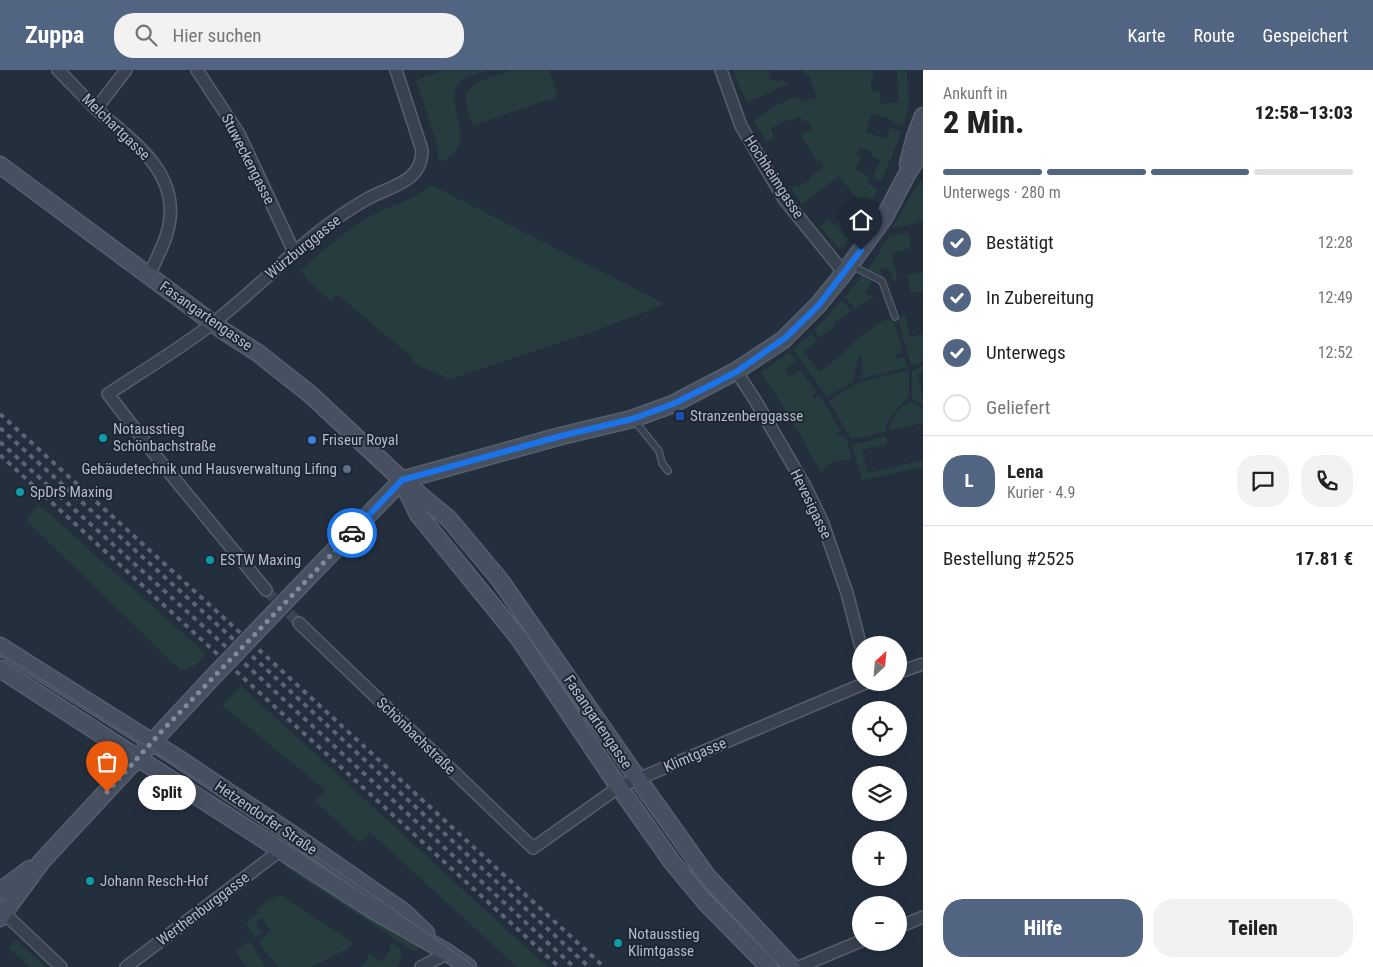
<!DOCTYPE html>
<html lang="de">
<head>
<meta charset="utf-8">
<style>
	:root { --surface:#fff; --page:#f2f2f2; --text:#222; --muted:#767676; --line:#e0e0e0; --accent:#516482 }
	body { margin:0; font-family:"Roboto Condensed",sans-serif; background:var(--page); color:var(--text); height:100vh; display:flex; flex-direction:column; font-size:19px; white-space:nowrap }
	* { box-sizing:border-box; margin:0 }
	p { font-size:16px; color:var(--muted) }
	.icon { flex:none; width:28px; height:28px; fill:none; stroke:currentColor; stroke-width:2; stroke-linecap:round; stroke-linejoin:round }
	.map { position:relative; flex:1; overflow:hidden }
	.drawer { display:flex; flex-direction:column; background:var(--surface); width:450px }
	.drawer>* { flex:none }
	.needle { width:32px; rotate:26deg }
	.buttons { position:absolute; left:852px; top:566px; display:grid; gap:10px }
	.buttons a { display:grid; place-items:center; width:55px; height:55px; border-radius:50%; background:var(--surface); box-shadow:0 2px 12px #0003; font-size:25px }
	.pin { position:absolute; display:grid; place-items:center; width:42px; height:42px; color:#fff; margin:-51px -21px; border-radius:50% 50% 50% 0; rotate:-45deg; box-shadow:0 0 5px #0007 }
	.pin .icon { rotate:45deg }
	.courier { position:absolute; display:grid; place-items:center; width:50px; height:50px; margin:-25px; border:4px solid #1a73e8; border-radius:50%; background:#fff; color:#222; box-shadow:0 1px 6px #0007 }
	.bubble { position:absolute; height:35px; border-radius:18px; background:var(--surface); box-shadow:0 2px 12px #0003; font-size:16px; font-weight:800; line-height:35px; text-align:center }
	.headline em { font-style:normal; font-weight:800 }
	.headline div { display:flex; flex-direction:column-reverse }
	.headline { display:flex; align-items:center; justify-content:space-between; height:85px; padding:0 20px }
	h1 { font-size:32px; font-weight:800; line-height:38px }
	.bar { display:grid; grid-template-columns:repeat(4,1fr); gap:8px 5px; align-content:center; height:60px; padding:0 20px }
	.bar i { height:6px; border-radius:4px; background:var(--line) }
	.bar .current { background:var(--accent) }
	.bar p { grid-column:span 4 }
	.line { display:flex; align-items:center; gap:12px; padding:0 20px; border-top:1px solid var(--line) }
	.line div { flex:1 }
	.round { display:grid; place-items:center; flex:none; width:52px; height:52px; border-radius:20px; background:var(--page) }
	ol { padding:0 20px; list-style:none }
	li { display:flex; align-items:center; gap:15px; height:55px }
	li p { margin-inline-start:auto }
	li .icon { padding:5px; border-radius:50%; background:var(--accent); color:#fff; stroke-width:4 }
	li:last-child { color:var(--muted) }
	li i { width:28px; height:28px; border:2px solid var(--line); border-radius:50% }
	.cta { display:flex; gap:10px; margin-top:auto; padding:10px 20px }
	.cta a { flex:1; height:58px; border-radius:20px; background:var(--accent); color:#fff; font-size:20px; font-weight:800; line-height:58px; text-align:center }
	.cta a+a { background:var(--page); color:var(--text) }
	header { display:flex; align-items:center; gap:30px; box-sizing:border-box; height:70px; padding:0 25px; background:var(--accent); color:#fff }
	header strong { font-size:24px }
	nav { display:flex; gap:28px; margin-inline-start:auto; font-size:18px }
	.search { width:350px; height:45px; background:var(--page); display:flex; align-items:center; gap:12px; box-sizing:border-box; padding:0 18px; border-radius:20px; color:var(--muted); font-size:19px }
	main { display:flex; flex:1; min-height:0 }
	.map>svg:first-child { display:block }
</style>
</head>
<body>
<header>
<strong>Zuppa</strong>
<div class="search"><svg class="icon" aria-label="search" viewBox="0 0 24 24"><circle cx="10" cy="10" r="6"/><path d="M15 15l6 6"/></svg>Hier suchen</div>
<nav><a>Karte</a><a>Route</a><a>Gespeichert</a></nav>
</header>
<main>
<div class="map">
<svg width="923" height="897" viewBox="0 0 923 897">
	<rect width="100%" height="100%" fill="#242f3e"/>
	<!-- green -->
	<path fill="#263c3f" d="M 445,0 L 488,0 C 479,3 467,6 460,12 C 442,30 473,61 454,83 C 451,87 445,89 441,92 L 439,91 L 437,75 L 416,10 Z
		M 514,0 L 549,0 L 558,26 L 475,55 L 472,53 C 470,46 466,37 466,30 C 466,11 500,5 514,0 Z
		M 733,0 L 770,0 L 769,4 L 771,10 L 777,12 L 784,10 L 786,13 L 790,12 L 790,13 L 747,33 Z
		M 804,0 L 871,0 L 875,9 L 871,9 L 872,22 L 880,23 L 880,34 L 899,32 L 897,0 L 907,1 L 909,32 L 904,56 L 891,52 L 892,50 L 872,43 L 866,62 L 886,69 L 890,58 L 902,62 L 881,111 L 873,107 L 880,90 L 871,86 L 872,82 L 860,77 L 856,85 L 861,87 L 855,100 L 870,107 L 867,113 L 878,119 L 869,138 L 844,177 L 838,178 L 820,156 L 829,149 L 834,155 L 861,134 L 839,106 L 802,134 L 791,118 L 796,115 L 798,117 L 810,110 L 811,106 L 824,97 L 820,90 L 817,92 L 801,64 L 813,59 L 809,52 L 803,51 L 800,46 L 790,51 L 788,49 L 770,59 L 774,67 L 766,72 L 754,51 L 774,37 L 795,26 L 796,29 L 800,27 L 801,32 L 817,27 L 809,5 L 806,6 Z
		M 923,109 L 923,152 L 892,158 L 913,121 Z
		M 431,115 L 665,234 L 592,262 L 450,309 L 421,297 L 412,291 L 412,287 L 337,224 L 331,231 L 310,213 L 301,201 C 324,179 347,159 375,144 C 393,134 416,130 431,115 Z
		M 908,163 L 911,178 L 892,183 L 897,208 L 894,212 L 891,202 L 884,198 L 880,199 L 882,208 L 868,200 L 890,165 Z
		M 923,202 L 923,221 L 911,223 L 907,205 Z
		M 863,205 L 872,211 L 865,223 L 874,228 L 873,230 L 871,228 L 855,239 L 845,227 Z
		M 842,230 L 851,241 L 835,252 L 836,255 L 820,268 L 814,260 Z
		M 905,245 L 910,267 L 923,264 L 923,292 L 914,295 L 911,294 L 897,247 Z
		M 886,249 L 887,251 L 893,250 L 903,282 L 896,284 L 897,288 L 904,287 L 908,297 L 859,309 L 863,301 L 861,284 L 858,288 L 853,312 L 827,327 L 793,279 L 811,263 L 817,271 L 803,282 L 820,302 L 852,275 L 851,273 Z
		M 790,282 L 796,292 L 785,300 L 790,307 L 801,300 L 816,322 L 812,325 L 814,328 L 819,325 L 841,361 L 835,364 L 837,367 L 843,364 L 848,373 L 851,389 L 833,392 L 824,397 L 825,400 L 821,403 L 797,359 L 761,302 Z
		M 923,296 L 923,302 L 918,304 L 923,327 L 923,336 L 912,328 L 912,301 Z
		M 909,300 L 909,327 C 898,337 887,347 885,362 L 851,369 L 829,331 L 857,313 Z
		M 911,331 L 923,339 L 923,353 L 889,360 C 891,348 900,337 911,331 Z
		M 886,366 L 887,374 L 862,380 L 868,403 L 923,390 L 923,397 L 862,410 L 852,375 Z
		M 38,434 L 206,584 L 197,594 L 181,601 L 26,450 Z
		M 241,616 L 547,897 L 517,897 L 370,762 L 360,773 L 315,731 L 325,720 L 222,635 Z
		M 291,787 L 421,873 L 415,882 L 285,797 Z
		M 282,826 L 352,872 L 348,879 L 310,897 L 278,897 L 258,872 L 271,861 L 262,848 L 255,853 L 263,863 L 255,866 L 246,855 L 248,854 L 247,852 L 258,843 L 256,840 L 273,827 Z
		M 16,870 L 45,897 L 30,897 L 9,878 Z
		M 249,871 L 266,897 L 247,897 L 236,882 Z
		M 391,873 L 399,878 L 402,887 L 398,897 L 359,897 L 365,894 L 369,884 L 382,892 L 390,880 Z"/>
	<g fill="none" stroke-linecap="round" stroke-linejoin="round">
		<!-- street-tunnel -->
		<path stroke="#3a4453" stroke-width="11" stroke-dasharray="11 5.5" stroke-linecap="butt" d="M 266,520 L 299,553"/>
		<!-- lane casing -->
		<g stroke="#565f6c" stroke-width="8">
			<path id="lane" d="M 852,196 L 882,211 L 895,247
				M 634,350 L 659,381 L 662,393 L 668,401"/>
		</g>
		<!-- street casing -->
		<g stroke="#565f6c" stroke-width="14">
			<path id="street" d="M 58,0 C 71,13 83,26 96,39 C 128,68 175,97 170,148 C 168,169 157,187 149,205
				M 197,0 L 239,64 L 294,182
				M 721,0 L 741,56 L 784,129 L 844,203
				M 96,39 L 126,0
				M 736,301 L 755,330 L 805,416 L 822,451 L 847,523 L 861,577
				M 266,520 L 159,390 L 108,324 C 143,301 179,279 212,254 C 265,213 308,162 367,129 C 390,116 422,113 422,80 L 396,0
				M 299,553 L 533,778 L 619,717 L 868,612
				M 899,602 L 923,594
				M 4,843 L 61,897
				M 899,857 L 923,847
				M 126,897 L 281,780
				M 421,897 L 448,883
				M 799,897 L 861,871"/>
		</g>
		<!-- secondary casing -->
		<g stroke="#565f6c" stroke-width="19">
			<path id="secondary" d="M 908,94 L 915,67 L 923,46
				M 0,95 L 222,260 L 258,283 L 311,325 L 402,410 L 449,449 L 500,510 L 638,709 L 707,806 L 792,897
				M 404,415 L 418,444 L 518,567 L 612,707 L 672,792 L 706,833 L 769,897
				M 297,519 L 402,410 L 561,366 L 632,349 L 673,334 L 736,301 L 783,270 L 818,235 L 844,203 L 884,148 L 906,106 L 923,79
				M 0,576 L 179,689 L 299,769 L 404,842 L 426,863
				M 0,599 L 373,840 L 448,883 L 468,897
				M 0,821 L 30,799
				M 0,848 L 42,791 L 210,610"/>
		</g>
		<!-- lane -->
		<use href="#lane" stroke="#38414e" stroke-width="5.5"/>
		<!-- street -->
		<use href="#street" stroke="#38414e" stroke-width="11"/>
		<!-- secondary -->
		<use href="#secondary" stroke="#465061" stroke-width="16"/>
		<!-- tram -->
		<path stroke="#5a6575" stroke-width="1" d="M 0,583 C 160,685 321,786 475,897"/>
		<!-- rail -->
		<path stroke="#5a6575" stroke-width="4" stroke-dasharray="5 5" stroke-linecap="butt" d="M 0,344 L 270,590 L 604,897
			M 0,358 L 264,597 L 589,897
			M 0,372 L 256,604 L 574,897
			M 0,385 L 559,897"/>
		<!-- secondary-bridge casing -->
		<g stroke="#565f6c" stroke-width="19" stroke-linecap="butt">
			<path id="secondary-bridge" d="M 210,610 L 297,519"/>
		</g>
		<!-- secondary-bridge -->
		<use href="#secondary-bridge" stroke="#465061" stroke-width="16"/>
	</g>
	<g fill="none" stroke-linecap="round" stroke-linejoin="round">
		<!-- done -->
		<path stroke="#828b98" stroke-width="5" stroke-dasharray="0 9" d="M 107,722 L 161,662 L 352,463"/>
		<!-- route -->
		<path stroke="#1a73e8" stroke-width="6" d="M 352,463 L 402,410 L 561,366 L 632,349 L 673,334 L 713,314 L 736,302 L 785,268 L 818,236 L 861,180"/>
	</g>
	<!-- markers -->
	<rect fill="#1a4fb4" stroke="#1d2633" stroke-width="2" x="675" y="341" width="10" height="10" rx="2.5"/>
	<g fill="#0f9aa8" stroke="#1d2633" stroke-width="2">
		<circle cx="103" cy="368" r="5"/>
		<circle cx="20" cy="422" r="5"/>
		<circle cx="210" cy="490" r="5"/>
		<circle cx="90" cy="811" r="5"/>
		<circle cx="618" cy="873" r="5"/>
	</g>
	<circle fill="#3f7fe0" stroke="#1d2633" stroke-width="2" cx="312" cy="370" r="5"/>
	<circle fill="#5c6f8a" stroke="#1d2633" stroke-width="2" cx="347" cy="399" r="5"/>
	<g text-anchor="middle" dominant-baseline="central" stroke-width="4" stroke-linejoin="round" paint-order="stroke">
		<!-- street labels -->
		<g font-size="15" fill="#b4bcc9" stroke="#1d2633">
			<text transform="translate(116 57) rotate(44)">Melchartgasse</text>
			<text transform="translate(248 89) rotate(63)">Stuweckengasse</text>
			<text transform="translate(774 107) rotate(57)">Hochheimgasse</text>
			<text transform="translate(303 177) rotate(-39)">Würzburggasse</text>
			<text transform="translate(206 246) rotate(35)">Fasangartengasse</text>
			<text transform="translate(811 434) rotate(64)">Hevesigasse</text>
			<text transform="translate(598 652) rotate(56)">Fasangartengasse</text>
			<text transform="translate(416 666) rotate(44)">Schönbachstraße</text>
			<text transform="translate(695 685) rotate(-23)">Klimtgasse</text>
			<text transform="translate(266 748) rotate(34)">Hetzendorfer Straße</text>
			<text transform="translate(203 839) rotate(-37)">Werthenburggasse</text>
		</g>
		<!-- poi labels -->
		<g font-size="15" fill="#b4bcc9" stroke="#1d2633" text-anchor="start">
			<text x="690" y="346">Stranzenberggasse</text>
			<text x="113" y="359">Notausstieg<tspan x="113" dy="17">Schönbachstraße</tspan></text>
			<text x="322" y="370">Friseur Royal</text>
			<text x="337" y="399" text-anchor="end">Gebäudetechnik und Hausverwaltung Lifing</text>
			<text x="30" y="422">SpDrS Maxing</text>
			<text x="220" y="490">ESTW Maxing</text>
			<text x="100" y="811">Johann Resch-Hof</text>
			<text x="628" y="864">Notausstieg<tspan x="628" dy="17">Klimtgasse</tspan></text>
		</g>
	</g>
</svg>
<div class="buttons">
<a><svg class="needle" viewBox="-14 -14 28 28"><path d="M0-13l5 13h-10z" fill="#e53935"/><path d="M0 13l5-13h-10z" fill="#767676"/></svg></a>
<a><svg class="icon" aria-label="locate" viewBox="0 0 24 24"><circle cx="12" cy="12" r="6"/><path d="M12 2v4M12 18v4M2 12h4M18 12h4"/></svg></a>
<a><svg class="icon" aria-label="layers" viewBox="0 0 24 24"><path d="M12 4l9 5-9 5-9-5zM3 14l9 5 9-5"/></svg></a>
<a>+</a>
<a>−</a>
</div>
<div class="pin" style="left:107px;top:722px;background:#ea580c"><svg class="icon" aria-label="bag" viewBox="0 0 24 24"><path d="M5 8h14l-1 12H6zM9 8a3 3 0 0 1 6 0"/></svg></div>
<div class="pin" style="left:861px;top:180px;background:#1f2937"><svg class="icon" aria-label="home" viewBox="0 0 24 24"><path d="M3 11l9-7 9 7M6 9v11h12V9"/></svg></div>
<div class="courier" style="left:352px;top:463px"><svg class="icon" aria-label="car" viewBox="0 0 24 24"><path d="M5 17H2v-5l4-1 3-4h7l3 4 3 1v5h-3M9 17h6M6 11h13"/><circle cx="7" cy="17" r="2"/><circle cx="17" cy="17" r="2"/></svg></div>
<div class="bubble" style="left:138px;top:705px;width:58px">Split</div>
</div>
<section class="drawer">
<div class="headline"><div><h1>2 Min.</h1><p>Ankunft in</p></div><em>12:58–13:03</em></div>
<div class="bar"><i class="current"></i><i class="current"></i><i class="current"></i><i></i><p>Unterwegs · 280 m</p></div>
<ol>
<li><svg class="icon" aria-label="check" viewBox="0 0 24 24"><path d="M5 12l5 5 9-10"/></svg>Bestätigt<p>12:28</p></li>
<li><svg class="icon" aria-label="check" viewBox="0 0 24 24"><path d="M5 12l5 5 9-10"/></svg>In Zubereitung<p>12:49</p></li>
<li><svg class="icon" aria-label="check" viewBox="0 0 24 24"><path d="M5 12l5 5 9-10"/></svg>Unterwegs<p>12:52</p></li>
<li><i></i>Geliefert</li>
</ol>
<div class="line" style="height:90px"><b class="round" style="background:var(--accent);color:#fff">L</b><div><b>Lena</b><p>Kurier · 4.9</p></div><a class="round"><svg class="icon" aria-label="chat" viewBox="0 0 24 24"><path d="M4 5h16v11H9l-5 4z"/></svg></a><a class="round"><svg class="icon" aria-label="phone" viewBox="0 0 24 24"><path d="M5 4h4l2 5-3 2q2 4 5 5l2-3 5 2v4C11 20 4 13 5 4z"/></svg></a></div>
<div class="line" style="height:65px"><div>Bestellung #2525</div><b>17.81 €</b></div>
<div class="cta"><a>Hilfe</a><a>Teilen</a></div>
</section>
</main>
</body>
</html>
